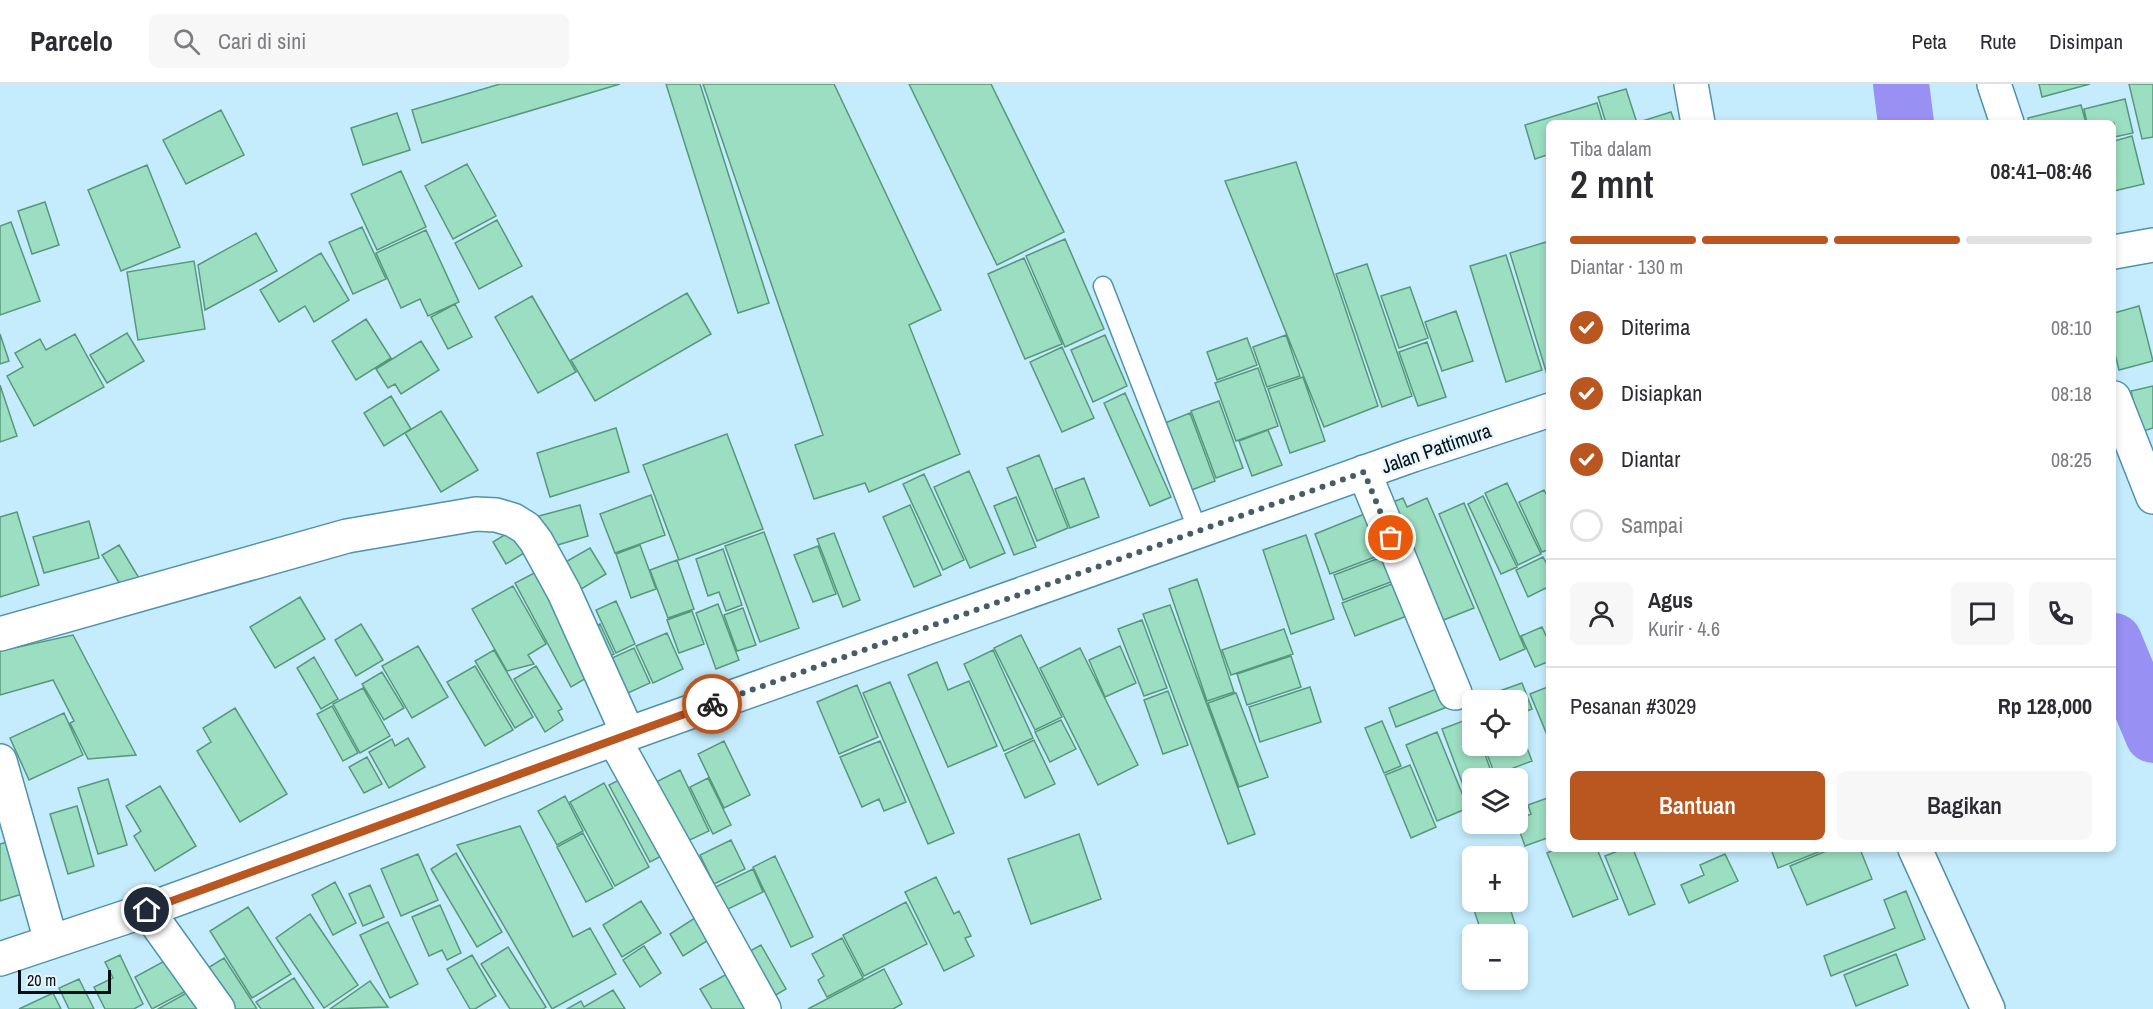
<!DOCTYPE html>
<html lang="id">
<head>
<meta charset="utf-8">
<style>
	:root { --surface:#fff; --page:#f7f7f7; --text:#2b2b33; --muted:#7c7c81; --line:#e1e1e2; --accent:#ba5620 }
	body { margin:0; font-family:"Archivo Narrow",sans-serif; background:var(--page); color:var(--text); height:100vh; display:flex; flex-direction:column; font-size:22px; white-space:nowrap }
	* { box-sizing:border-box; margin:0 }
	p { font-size:20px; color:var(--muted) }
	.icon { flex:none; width:33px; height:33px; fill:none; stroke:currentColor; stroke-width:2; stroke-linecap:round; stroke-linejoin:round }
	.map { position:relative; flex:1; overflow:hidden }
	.details { position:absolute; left:1546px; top:36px; width:570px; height:732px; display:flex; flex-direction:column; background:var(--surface); border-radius:9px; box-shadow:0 3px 9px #0003 }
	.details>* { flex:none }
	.controls { position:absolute; left:1462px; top:606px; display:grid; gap:12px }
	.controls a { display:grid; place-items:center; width:66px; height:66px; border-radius:9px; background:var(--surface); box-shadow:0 3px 9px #0003; font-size:30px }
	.scale { position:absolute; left:18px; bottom:15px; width:93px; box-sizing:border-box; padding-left:6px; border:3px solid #001017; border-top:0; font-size:16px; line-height:21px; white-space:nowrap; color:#001017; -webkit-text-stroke:4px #e8f5fa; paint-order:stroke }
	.pin { position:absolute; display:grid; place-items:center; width:51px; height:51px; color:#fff; margin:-26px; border:3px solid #fff; border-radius:50%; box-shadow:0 2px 6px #0007 }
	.courier { position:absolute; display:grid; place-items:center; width:60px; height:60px; margin:-30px; border:4px solid #ba5620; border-radius:50%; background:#fff; color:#222; box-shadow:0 2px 8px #0007 }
	.headline em { font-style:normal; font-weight:600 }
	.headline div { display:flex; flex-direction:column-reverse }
	.headline { display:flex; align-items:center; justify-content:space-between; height:102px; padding:0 24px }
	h1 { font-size:39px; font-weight:600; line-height:45px }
	.bar { display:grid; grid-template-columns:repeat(4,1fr); gap:9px 6px; align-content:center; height:72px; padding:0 24px }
	.bar i { height:8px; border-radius:4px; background:var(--line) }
	.bar .on { background:var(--accent) }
	.bar p { grid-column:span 4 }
	.line { display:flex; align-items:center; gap:15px; padding:0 24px; border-top:2px solid var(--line) }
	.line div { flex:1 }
	.round { display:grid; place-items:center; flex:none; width:63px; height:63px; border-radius:9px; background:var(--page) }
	ol { padding:0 24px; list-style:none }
	li { display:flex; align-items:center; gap:18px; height:66px }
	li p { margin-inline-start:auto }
	li .icon { padding:6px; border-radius:50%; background:var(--accent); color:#fff; stroke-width:4 }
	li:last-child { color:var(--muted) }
	li i { width:33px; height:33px; border:3px solid var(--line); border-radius:50% }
	.button { display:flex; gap:12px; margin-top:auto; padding:12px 24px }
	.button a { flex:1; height:69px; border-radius:9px; background:var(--accent); color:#fff; font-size:24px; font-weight:600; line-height:69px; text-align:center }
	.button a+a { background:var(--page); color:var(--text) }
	header { display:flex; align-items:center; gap:36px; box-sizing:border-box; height:84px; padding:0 30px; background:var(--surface); border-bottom:2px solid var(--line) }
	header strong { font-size:28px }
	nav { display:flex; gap:33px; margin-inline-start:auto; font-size:21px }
	.search { width:420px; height:54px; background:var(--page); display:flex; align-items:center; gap:15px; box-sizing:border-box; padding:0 21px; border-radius:9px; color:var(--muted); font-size:22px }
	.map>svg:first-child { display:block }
</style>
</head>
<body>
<header>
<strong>Parcelo</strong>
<div class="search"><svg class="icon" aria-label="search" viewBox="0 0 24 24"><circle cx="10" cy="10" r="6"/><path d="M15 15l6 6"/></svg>Cari di sini</div>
<nav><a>Peta</a><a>Rute</a><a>Disimpan</a></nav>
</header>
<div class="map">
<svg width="2153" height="925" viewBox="0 0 2153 925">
	<rect width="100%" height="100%" fill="#c5ecfd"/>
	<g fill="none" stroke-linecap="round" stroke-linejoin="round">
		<!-- river -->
		<path stroke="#9890f2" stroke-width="56" d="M 1901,0 L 1906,39
			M 2114,557 L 2153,651"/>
	</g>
	<!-- building -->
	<path fill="#9cdec1" stroke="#57987d" stroke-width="1.5" d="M 500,0 L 620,0 L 422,59 L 412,26 Z
		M 666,0 L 700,0 L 769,219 L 738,229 Z
		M 703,0 L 834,0 L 941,226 L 909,241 L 960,370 L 869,408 L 865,399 L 814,415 L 795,361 L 823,351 Z
		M 909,0 L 991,0 L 1064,148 L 997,181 Z
		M 2039,0 L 2090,0 L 2042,13 Z
		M 2129,0 L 2153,0 L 2153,53 L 2142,55 Z
		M 1626,5 L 1637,39 L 1606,39 L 1598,13 Z
		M 2125,15 L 2133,49 L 2114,53 L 2114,39 L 2087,39 L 2084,25 Z
		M 1597,19 L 1603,39 L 1550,39 L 1550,70 L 1535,75 L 1525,41 Z
		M 2081,21 L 2086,39 L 2029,39 L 2028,34 Z
		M 221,26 L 244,71 L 186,100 L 163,56 Z
		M 1671,28 L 1675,39 L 1640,39 L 1639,38 Z
		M 397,29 L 410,66 L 363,81 L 351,44 Z
		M 2132,52 L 2144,100 L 2114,107 L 2114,57 Z
		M 1296,78 L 1378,322 L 1324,343 L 1225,97 Z
		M 467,80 L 496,132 L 453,155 L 425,102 Z
		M 147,81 L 180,163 L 121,187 L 88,106 Z
		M 401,87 L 426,143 L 377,166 L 351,110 Z
		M 45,118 L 59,161 L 32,170 L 18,127 Z
		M 497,136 L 522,182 L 479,205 L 455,159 Z
		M 11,138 L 40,217 L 0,231 L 0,142 Z
		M 362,143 L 386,195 L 353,210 L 329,158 Z
		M 426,146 L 459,218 L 428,232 L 420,215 L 401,224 L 376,169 Z
		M 256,149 L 277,187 L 205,226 L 198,181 Z
		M 1065,155 L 1104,245 L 1065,263 L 1026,172 Z
		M 1546,158 L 1550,169 L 1549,297 L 1510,169 Z
		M 321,169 L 349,216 L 314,238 L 305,222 L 279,238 L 260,206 Z
		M 1506,171 L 1542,286 L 1506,298 L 1470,182 Z
		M 1024,174 L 1062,260 L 1025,275 L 988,190 Z
		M 194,177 L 205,245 L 138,256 L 127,188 Z
		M 1367,180 L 1412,312 L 1382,323 L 1336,190 Z
		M 1410,203 L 1428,254 L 1399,264 L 1381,212 Z
		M 687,209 L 711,250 L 595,317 L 571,276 Z
		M 532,212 L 576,288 L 538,309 L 495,233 Z
		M 455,220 L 472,253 L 448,265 L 431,233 Z
		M 2139,222 L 2153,277 L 2119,286 L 2114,266 L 2114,229 Z
		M 1456,227 L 1473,277 L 1442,287 L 1425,238 Z
		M 366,235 L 391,274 L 356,296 L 332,257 Z
		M 127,249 L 144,277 L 107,299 L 90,271 Z
		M 0,250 L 9,277 L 0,280 Z
		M 75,250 L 104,303 L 34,342 L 7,292 L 23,283 L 15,269 L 40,255 L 46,266 Z
		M 1105,251 L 1127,302 L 1093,318 L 1071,266 Z
		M 1286,251 L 1300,292 L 1267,303 L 1253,263 Z
		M 1247,254 L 1257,281 L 1217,296 L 1207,268 Z
		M 421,257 L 439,286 L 401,310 L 395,300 L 388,304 L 376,285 Z
		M 1427,258 L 1446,313 L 1418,322 L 1399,268 Z
		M 1062,263 L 1094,334 L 1062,348 L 1030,278 Z
		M 1258,284 L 1278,342 L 1236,357 L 1215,299 Z
		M 1303,293 L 1325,357 L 1290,369 L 1268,305 Z
		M 0,301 L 17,352 L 0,358 Z
		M 2153,302 L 2153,344 L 2140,348 L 2131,307 Z
		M 1125,309 L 1171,413 L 1150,422 L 1104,319 Z
		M 391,312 L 411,345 L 384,362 L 364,329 Z
		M 1219,317 L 1243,384 L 1216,394 L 1191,327 Z
		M 441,327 L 478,386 L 441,408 L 405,349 Z
		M 1190,329 L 1215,397 L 1189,407 L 1165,339 Z
		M 616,344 L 629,388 L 550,413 L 537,369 Z
		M 1268,346 L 1282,381 L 1252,392 L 1239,357 Z
		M 727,350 L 763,445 L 679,476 L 643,381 Z
		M 1039,371 L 1068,444 L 1037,457 L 1007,384 Z
		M 969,387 L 1005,469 L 970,484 L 934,403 Z
		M 924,390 L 964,476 L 943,486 L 903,400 Z
		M 1084,394 L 1099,433 L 1070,444 L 1055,405 Z
		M 1507,399 L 1541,470 L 1518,481 L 1485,409 Z
		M 1544,406 L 1550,417 L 1550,465 L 1542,468 L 1519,418 Z
		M 651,411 L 665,451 L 615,469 L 600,430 Z
		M 1483,412 L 1517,483 L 1501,490 L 1468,420 Z
		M 1016,413 L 1036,463 L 1014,471 L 994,422 Z
		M 1403,414 L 1407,423 L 1427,414 L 1474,524 L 1436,539 L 1386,421 Z
		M 1464,419 L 1525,565 L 1500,576 L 1439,430 Z
		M 580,421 L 588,452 L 544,465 L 535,433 Z
		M 910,421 L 941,491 L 914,503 L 883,433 Z
		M 1372,427 L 1388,468 L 1330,490 L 1315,450 Z
		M 17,428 L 39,501 L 0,513 L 0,433 Z
		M 89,437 L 99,474 L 44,489 L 33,453 Z
		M 516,444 L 529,466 L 506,480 L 493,458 Z
		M 764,448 L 799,544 L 760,558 L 725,462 Z
		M 834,449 L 860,516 L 843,523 L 817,455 Z
		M 1306,451 L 1334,535 L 1291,550 L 1263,466 Z
		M 119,461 L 139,494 L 123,505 L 102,471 Z
		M 640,461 L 656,505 L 631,514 L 616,470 Z
		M 818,462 L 836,510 L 813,518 L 794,471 Z
		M 590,464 L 606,490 L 578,507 L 562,480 Z
		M 723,465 L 742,521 L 726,527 L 719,508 L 708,512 L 696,475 Z
		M 1387,471 L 1396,496 L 1343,516 L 1334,491 Z
		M 1543,473 L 1550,486 L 1550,502 L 1528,513 L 1516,486 Z
		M 677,476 L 694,525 L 668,534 L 650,486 Z
		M 540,486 L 595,589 L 571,603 L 515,499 Z
		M 1197,495 L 1234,608 L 1207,617 L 1169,505 Z
		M 1400,497 L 1412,530 L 1355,552 L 1342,519 Z
		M 513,502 L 546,560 L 528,571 L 534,580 L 507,587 L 472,525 Z
		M 300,513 L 325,555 L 275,584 L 250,543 Z
		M 616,517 L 635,560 L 616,569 L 596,526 Z
		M 718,520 L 739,576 L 716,585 L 696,529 Z
		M 1170,521 L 1255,750 L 1228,760 L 1143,530 Z
		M 743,524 L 756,561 L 737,567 L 724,531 Z
		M 692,527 L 704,560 L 679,569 L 667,536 Z
		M 1142,536 L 1167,604 L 1144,612 L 1118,545 Z
		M 361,540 L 383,576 L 356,592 L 335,556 Z
		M 600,540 L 614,570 L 600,576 L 587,546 Z
		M 1542,543 L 1550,560 L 1550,577 L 1535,583 L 1521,552 Z
		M 1284,545 L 1293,570 L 1231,591 L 1222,566 Z
		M 667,549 L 683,585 L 653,599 L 636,562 Z
		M 73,551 L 136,671 L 88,675 L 70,639 L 74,637 L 53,596 L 0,611 L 0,567 Z
		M 1021,551 L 1062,633 L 1035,646 L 994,564 Z
		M 418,562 L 448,613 L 412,634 L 382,582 Z
		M 1120,562 L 1136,599 L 1105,613 L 1089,576 Z
		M 634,564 L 650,599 L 617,614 L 601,579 Z
		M 1080,564 L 1138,681 L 1098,701 L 1040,584 Z
		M 494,566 L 533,633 L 515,644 L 475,577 Z
		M 993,566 L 1033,654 L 1004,667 L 964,580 Z
		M 1291,572 L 1301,603 L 1247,621 L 1237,590 Z
		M 314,573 L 338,615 L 321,625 L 297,584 Z
		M 937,578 L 948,606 L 969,597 L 997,662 L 948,683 L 908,591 Z
		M 475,582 L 513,646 L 485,662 L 447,598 Z
		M 536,582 L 562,625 L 558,627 L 563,636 L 545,648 L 514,595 Z
		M 382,588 L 404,624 L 384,636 L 362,600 Z
		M 890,598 L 954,749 L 928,760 L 863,609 Z
		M 1522,599 L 1532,625 L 1518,630 L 1518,616 L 1474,616 Z
		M 857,601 L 878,653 L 839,670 L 817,618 Z
		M 1550,602 L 1550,658 L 1530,610 Z
		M 1310,603 L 1321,638 L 1260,658 L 1249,623 Z
		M 363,604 L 390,652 L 360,669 L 333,620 Z
		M 1439,604 L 1447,623 L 1396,643 L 1389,624 Z
		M 1168,607 L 1188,661 L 1163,670 L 1144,616 Z
		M 1236,609 L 1268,693 L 1239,703 L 1208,619 Z
		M 332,622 L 358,669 L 343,677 L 317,630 Z
		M 235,624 L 287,710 L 240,738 L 197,667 L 211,658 L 203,644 Z
		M 64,629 L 83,671 L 29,696 L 10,654 Z
		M 1471,634 L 1473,662 L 1482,662 L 1492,690 L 1473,694 L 1473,697 L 1463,701 L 1442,645 Z
		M 1061,636 L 1076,665 L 1050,678 L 1035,648 Z
		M 1382,637 L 1401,682 L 1384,689 L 1365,644 Z
		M 1518,640 L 1532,677 L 1495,691 L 1484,662 L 1518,662 Z
		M 1437,648 L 1468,724 L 1437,737 L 1406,661 Z
		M 408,654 L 425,683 L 389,704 L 369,668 L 392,655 L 395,662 Z
		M 1034,656 L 1055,700 L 1025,714 L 1005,670 Z
		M 724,657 L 750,711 L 724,724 L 698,670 Z
		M 880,657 L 906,718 L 884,727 L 879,715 L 862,723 L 840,673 Z
		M 367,673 L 382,700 L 364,709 L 349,683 Z
		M 1410,681 L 1436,743 L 1411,754 L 1385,691 Z
		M 680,686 L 709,747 L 679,761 L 650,701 Z
		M 631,690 L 671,767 L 650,778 L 609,701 Z
		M 708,694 L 731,741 L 713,750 L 690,703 Z
		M 108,695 L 127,761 L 98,770 L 78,704 Z
		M 604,699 L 649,783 L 615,802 L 570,718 Z
		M 160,702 L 196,762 L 155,787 L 134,752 L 141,747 L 126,722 Z
		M 565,712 L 583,747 L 557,761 L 538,727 Z
		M 1550,713 L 1550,753 L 1525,762 L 1517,740 L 1518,735 L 1531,730 L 1528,721 Z
		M 77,722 L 94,782 L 68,790 L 50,730 Z
		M 520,742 L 573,853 L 590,844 L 616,890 L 552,925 L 457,761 Z
		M 583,749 L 613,804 L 586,818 L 557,763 Z
		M 1079,750 L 1101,815 L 1031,840 L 1008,775 Z
		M 731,756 L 745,785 L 714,800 L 700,771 Z
		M 7,758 L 22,810 L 0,817 L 0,760 Z
		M 1556,765 L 1597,765 L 1618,815 L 1573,833 L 1547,769 Z
		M 1623,765 L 1633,765 L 1655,820 L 1629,831 L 1605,772 Z
		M 1771,765 L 1826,765 L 1778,784 Z
		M 1831,765 L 1860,765 L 1872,795 L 1807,821 L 1790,782 Z
		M 456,769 L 502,848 L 477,863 L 431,785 Z
		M 418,770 L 438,816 L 401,832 L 381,785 Z
		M 1725,770 L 1738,797 L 1689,819 L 1681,801 L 1704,791 L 1700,781 Z
		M 775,772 L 813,853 L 791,863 L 753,783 Z
		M 753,785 L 763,808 L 718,830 L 707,807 Z
		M 936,793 L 954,830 L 959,827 L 971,852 L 965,854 L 974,872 L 944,887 L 905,808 Z
		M 335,798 L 356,839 L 333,851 L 312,811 Z
		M 370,801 L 384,833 L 363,842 L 349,810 Z
		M 1906,807 L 1925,855 L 1831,892 L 1824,872 L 1895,844 L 1884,816 Z
		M 641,817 L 661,849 L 622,873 L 603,841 Z
		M 1471,817 L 1508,818 L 1525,871 L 1518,873 L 1518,850 L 1482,850 Z
		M 906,818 L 927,860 L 864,892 L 843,851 Z
		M 440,821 L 461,869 L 447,876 L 442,866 L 429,872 L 412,833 Z
		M 248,823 L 291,890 L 252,914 L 210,847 Z
		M 310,830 L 358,901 L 324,924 L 276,854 Z
		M 701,830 L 715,852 L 683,872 L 670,850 Z
		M 388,838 L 418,900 L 390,914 L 360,851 Z
		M 842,854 L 863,894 L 827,913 L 818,896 L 824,892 L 812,870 Z
		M 761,861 L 786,905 L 764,918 L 739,873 Z
		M 644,862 L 661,889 L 640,903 L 623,876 Z
		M 508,863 L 546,923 L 543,925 L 510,925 L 481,880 Z
		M 1896,870 L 1908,901 L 1856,922 L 1844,891 Z
		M 120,871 L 143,920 L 134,925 L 105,925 L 94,903 L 113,894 L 105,878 Z
		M 472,871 L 496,912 L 475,925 L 470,925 L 447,885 Z
		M 170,874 L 188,906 L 152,925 L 135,893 Z
		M 224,874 L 257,925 L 228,925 L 203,887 Z
		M 884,885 L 902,920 L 893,925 L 808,925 Z
		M 734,886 L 757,925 L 712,925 L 700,905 Z
		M 294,894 L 314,925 L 261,925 L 256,918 Z
		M 79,895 L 94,925 L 69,925 L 59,904 Z
		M 370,897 L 388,923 L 330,925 Z
		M 192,906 L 203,925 L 158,925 Z
		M 613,906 L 625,925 L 567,925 L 581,917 L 584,923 Z
		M 53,909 L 61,925 L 19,925 Z"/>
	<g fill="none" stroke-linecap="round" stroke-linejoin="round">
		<!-- service casing -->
		<g stroke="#5092ad" stroke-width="21">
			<path id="service" d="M 1103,202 L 1198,447"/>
		</g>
		<!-- minor casing -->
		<g stroke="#5092ad" stroke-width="36">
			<path id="minor" d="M 1691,0 L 1698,39
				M 2114,314 L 2153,413
				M 1364,388 L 1455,609
				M 0,550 L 347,452 L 476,430 L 496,431 L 513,436 L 526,444 L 536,457 L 564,508 L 628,650
				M 614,655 L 764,925
				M 0,677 L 51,857
				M 1915,765 L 1988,925
				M 147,826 L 218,925"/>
		</g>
		<!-- tertiary casing -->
		<g stroke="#5092ad" stroke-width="36">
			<path id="tertiary" d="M 1994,0 L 2007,39"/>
		</g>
		<!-- trunk casing -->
		<g stroke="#5092ad" stroke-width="36">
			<path id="trunk" d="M 2114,168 L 2153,161
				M 0,875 L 147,826 L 628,650 L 1413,371 L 1550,326"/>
		</g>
		<!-- service -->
		<use href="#service" stroke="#fff" stroke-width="18"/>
		<!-- minor -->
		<use href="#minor" stroke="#fff" stroke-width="33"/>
		<!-- tertiary -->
		<use href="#tertiary" stroke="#fff" stroke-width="33"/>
		<!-- trunk -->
		<use href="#trunk" stroke="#fff" stroke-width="33"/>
	</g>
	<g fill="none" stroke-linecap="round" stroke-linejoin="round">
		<!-- done -->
		<path stroke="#455d68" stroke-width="6" stroke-dasharray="0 10.8" d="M 712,620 L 1364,388 L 1391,454"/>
		<!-- route -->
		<path stroke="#ba5620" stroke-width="8" d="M 147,826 L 712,620"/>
	</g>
	<g text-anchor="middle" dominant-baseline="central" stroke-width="5" stroke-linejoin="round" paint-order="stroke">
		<!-- street labels -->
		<g font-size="20" fill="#001017" stroke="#e8f5fa">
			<text transform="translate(1436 364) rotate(-19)">Jalan Pattimura</text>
		</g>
	</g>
</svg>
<div class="controls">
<a><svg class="icon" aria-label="locate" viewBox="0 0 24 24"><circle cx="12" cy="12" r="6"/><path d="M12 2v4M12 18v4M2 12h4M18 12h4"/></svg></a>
<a><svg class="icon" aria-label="layers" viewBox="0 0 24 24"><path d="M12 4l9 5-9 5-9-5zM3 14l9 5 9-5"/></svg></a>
<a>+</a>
<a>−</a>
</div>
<div class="scale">20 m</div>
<div class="pin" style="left:1391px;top:454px;background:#ea580c"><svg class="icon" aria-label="bag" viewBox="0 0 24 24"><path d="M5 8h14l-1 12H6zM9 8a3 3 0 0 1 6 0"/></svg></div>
<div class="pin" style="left:147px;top:826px;background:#1f2937"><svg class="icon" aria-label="home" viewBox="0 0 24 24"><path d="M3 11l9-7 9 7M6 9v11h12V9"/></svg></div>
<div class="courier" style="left:712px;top:620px"><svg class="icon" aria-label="bike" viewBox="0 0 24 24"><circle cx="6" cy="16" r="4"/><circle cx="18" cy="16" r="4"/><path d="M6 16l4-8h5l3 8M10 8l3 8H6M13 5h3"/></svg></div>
<section class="details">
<div class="headline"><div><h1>2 mnt</h1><p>Tiba dalam</p></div><em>08:41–08:46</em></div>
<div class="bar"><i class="on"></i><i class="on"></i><i class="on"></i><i></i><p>Diantar · 130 m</p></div>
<ol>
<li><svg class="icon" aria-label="check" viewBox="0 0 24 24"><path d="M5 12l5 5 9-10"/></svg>Diterima<p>08:10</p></li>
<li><svg class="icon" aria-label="check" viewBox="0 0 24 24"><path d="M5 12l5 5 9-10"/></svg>Disiapkan<p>08:18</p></li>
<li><svg class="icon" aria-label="check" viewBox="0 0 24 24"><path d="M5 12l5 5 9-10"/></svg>Diantar<p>08:25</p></li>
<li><i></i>Sampai</li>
</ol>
<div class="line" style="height:108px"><a class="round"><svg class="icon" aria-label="person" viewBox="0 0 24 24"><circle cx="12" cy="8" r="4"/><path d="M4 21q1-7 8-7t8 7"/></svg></a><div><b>Agus</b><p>Kurir · 4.6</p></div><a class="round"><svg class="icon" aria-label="chat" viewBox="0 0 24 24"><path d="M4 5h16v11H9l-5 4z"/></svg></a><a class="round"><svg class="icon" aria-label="phone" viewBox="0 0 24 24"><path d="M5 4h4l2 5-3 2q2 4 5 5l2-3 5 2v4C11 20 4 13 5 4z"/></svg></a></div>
<div class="line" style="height:78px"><div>Pesanan #3029</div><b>Rp 128,000</b></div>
<div class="button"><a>Bantuan</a><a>Bagikan</a></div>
</section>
</div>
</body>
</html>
